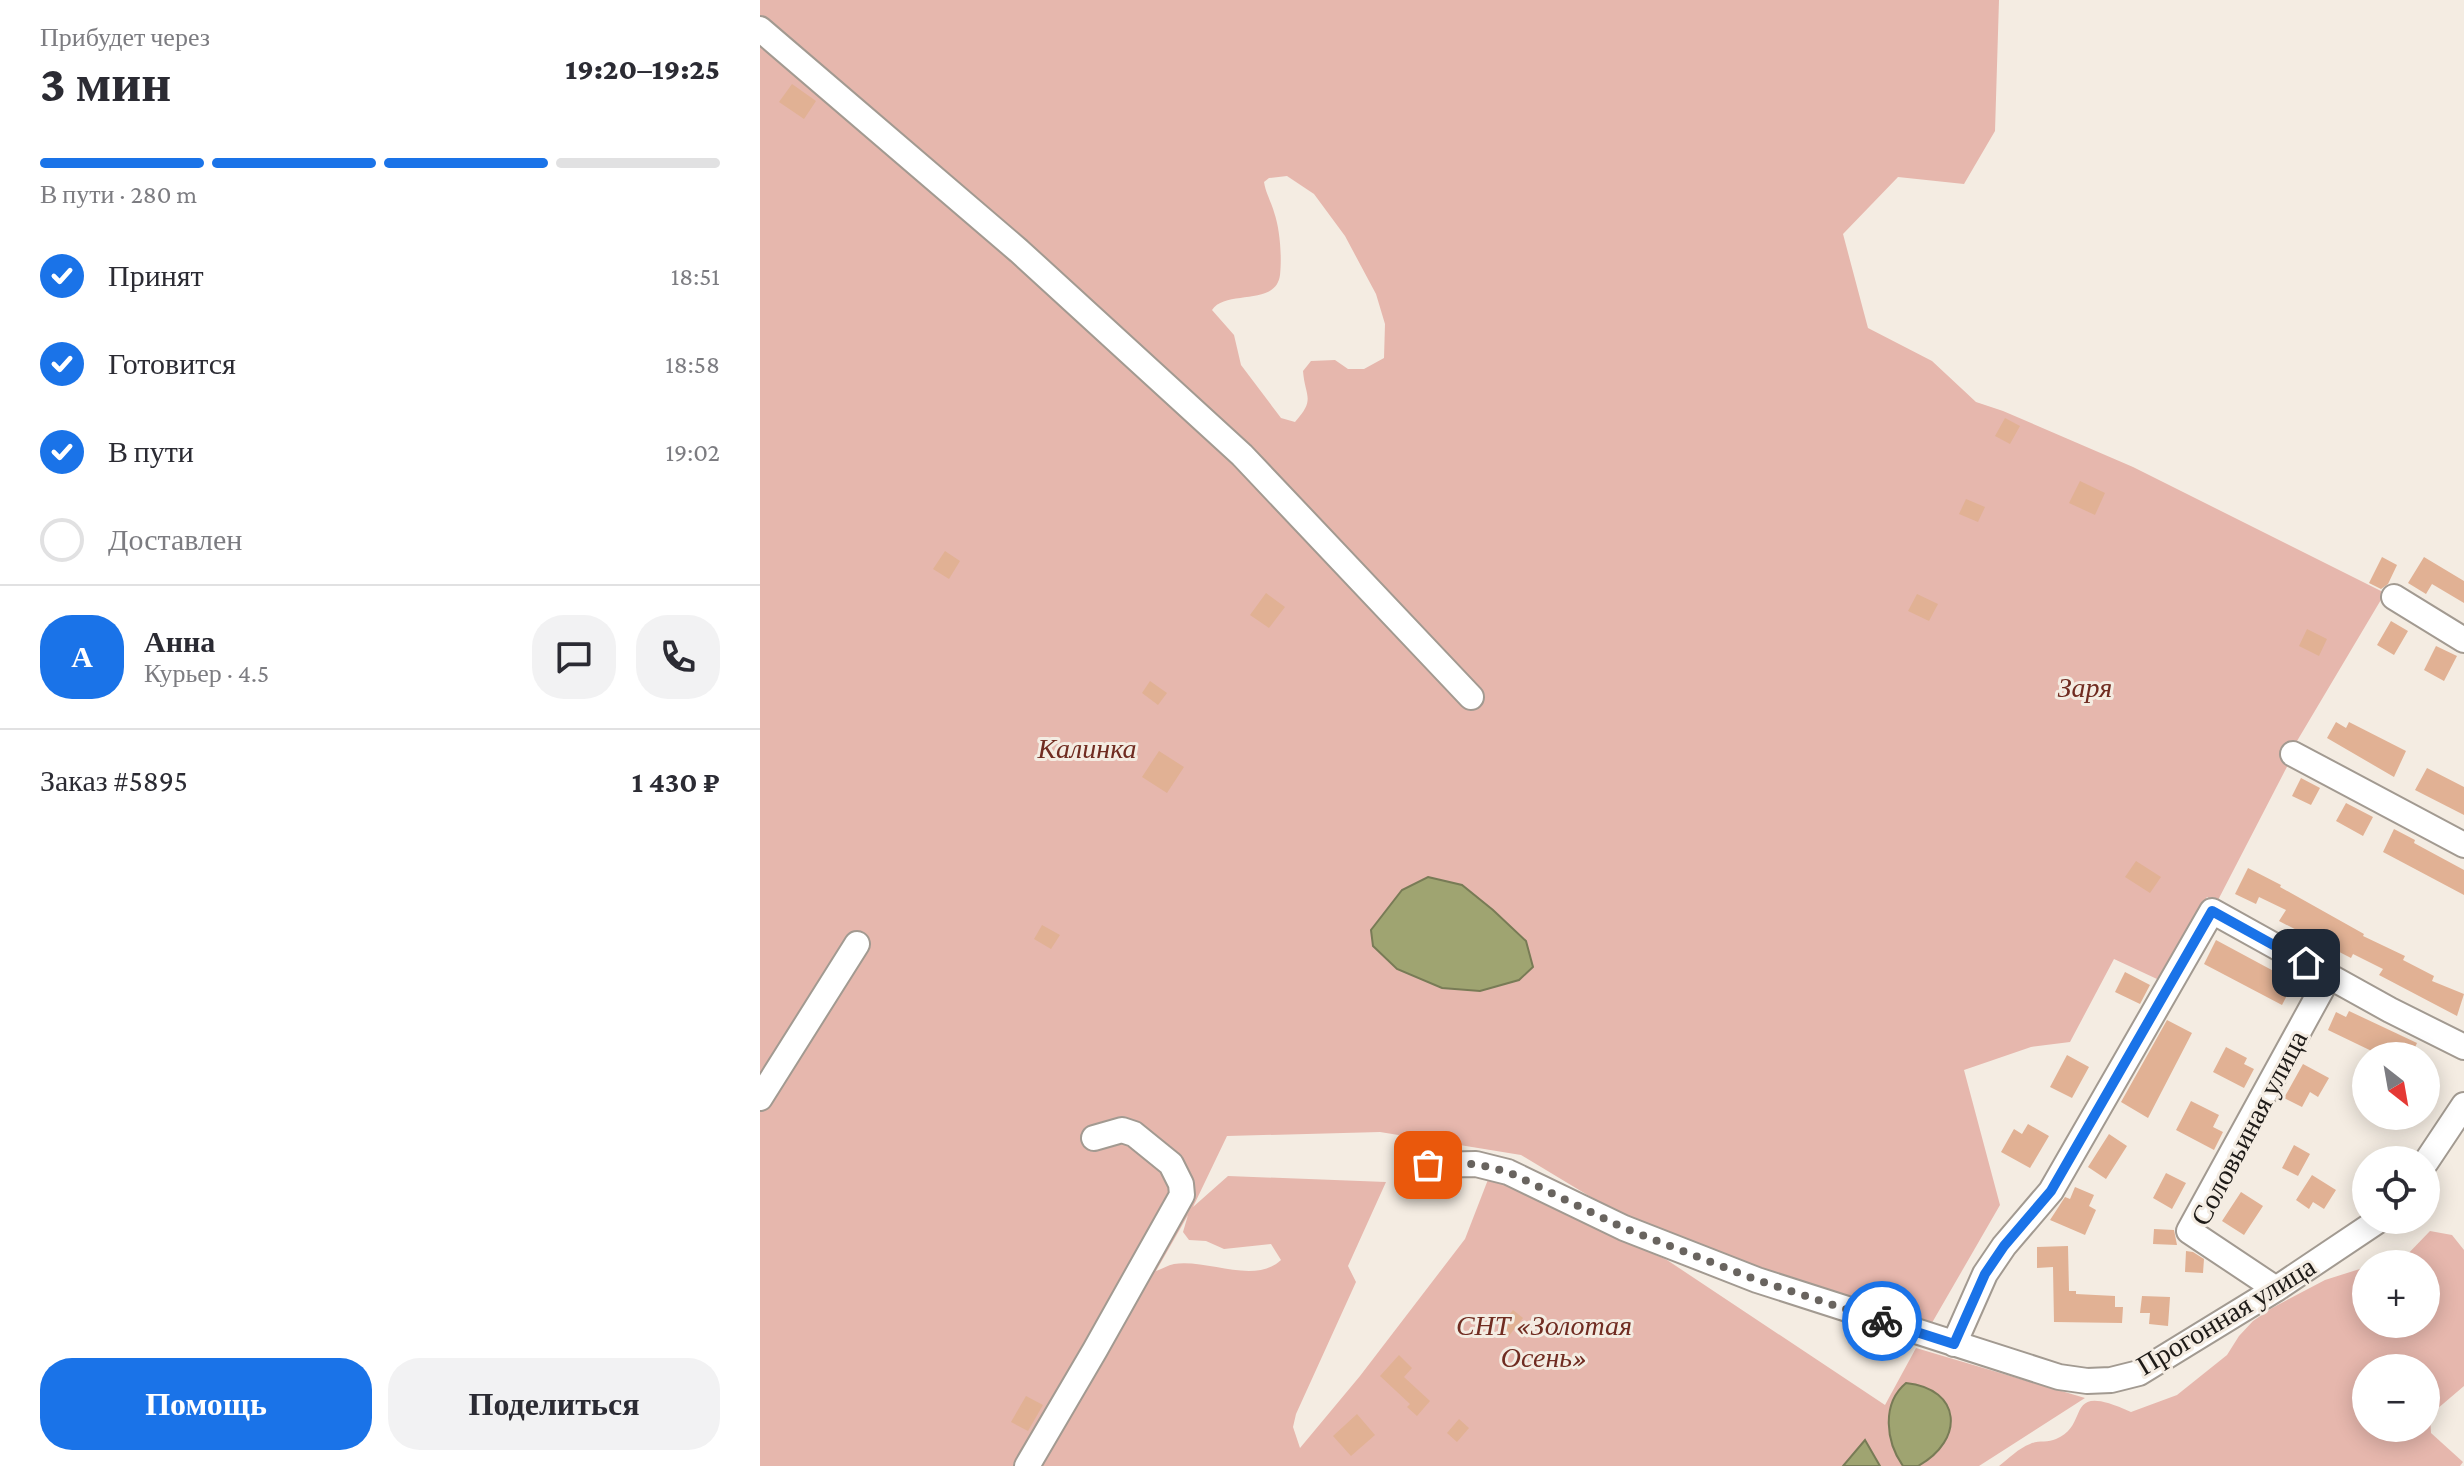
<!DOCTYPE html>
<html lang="ru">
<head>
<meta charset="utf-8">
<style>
	:root { --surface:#fff; --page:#f2f2f3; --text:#2b2b33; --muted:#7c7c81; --line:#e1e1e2; --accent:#1a73e8 }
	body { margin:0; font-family:"Crimson Pro",serif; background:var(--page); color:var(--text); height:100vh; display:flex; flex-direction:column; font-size:30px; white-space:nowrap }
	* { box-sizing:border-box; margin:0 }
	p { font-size:26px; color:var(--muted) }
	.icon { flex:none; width:44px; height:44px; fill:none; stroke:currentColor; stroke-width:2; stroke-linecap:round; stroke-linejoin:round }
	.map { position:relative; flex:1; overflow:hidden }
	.details { display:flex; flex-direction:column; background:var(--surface); width:760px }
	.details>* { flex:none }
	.needle { width:52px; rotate:149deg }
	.fabs { position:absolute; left:1592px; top:1042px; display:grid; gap:16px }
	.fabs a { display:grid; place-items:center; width:88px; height:88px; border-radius:50%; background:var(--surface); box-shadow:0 4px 20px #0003; font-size:40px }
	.pin { position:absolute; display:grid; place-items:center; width:68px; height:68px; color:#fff; margin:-34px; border-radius:16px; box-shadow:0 4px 12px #0006 }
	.courier { position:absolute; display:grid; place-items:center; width:80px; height:80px; margin:-40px; border:6px solid #1a73e8; border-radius:50%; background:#fff; color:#222; box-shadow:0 2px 10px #0007 }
	.head em { font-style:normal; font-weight:800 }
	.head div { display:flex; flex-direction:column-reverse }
	.head { display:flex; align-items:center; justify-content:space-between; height:136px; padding:0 40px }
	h1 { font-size:52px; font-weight:800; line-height:60px }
	.bar { display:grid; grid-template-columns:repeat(4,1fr); gap:12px 8px; align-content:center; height:96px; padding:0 40px }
	.bar i { height:10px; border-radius:6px; background:var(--line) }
	.bar .active { background:var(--accent) }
	.bar p { grid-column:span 4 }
	.line { display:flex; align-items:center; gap:20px; padding:0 40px; border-top:2px solid var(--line) }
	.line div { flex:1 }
	.round { display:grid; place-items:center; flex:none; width:84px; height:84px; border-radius:32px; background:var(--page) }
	ol { padding:0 40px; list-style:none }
	li { display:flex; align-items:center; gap:24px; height:88px }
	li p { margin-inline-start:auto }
	li .icon { padding:8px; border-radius:50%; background:var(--accent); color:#fff; stroke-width:4 }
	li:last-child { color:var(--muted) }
	li i { width:44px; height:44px; border:4px solid var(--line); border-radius:50% }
	.action { display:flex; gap:16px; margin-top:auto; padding:16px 40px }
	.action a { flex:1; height:92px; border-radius:32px; background:var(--accent); color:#fff; font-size:32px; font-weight:800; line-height:92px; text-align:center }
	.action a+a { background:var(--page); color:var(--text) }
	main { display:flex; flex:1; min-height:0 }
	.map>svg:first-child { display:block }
</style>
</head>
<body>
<main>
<section class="details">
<div class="head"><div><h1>3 мин</h1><p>Прибудет через</p></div><em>19:20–19:25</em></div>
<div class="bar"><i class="active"></i><i class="active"></i><i class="active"></i><i></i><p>В пути · 280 m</p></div>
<ol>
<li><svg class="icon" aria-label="check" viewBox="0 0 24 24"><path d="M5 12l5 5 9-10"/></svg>Принят<p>18:51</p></li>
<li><svg class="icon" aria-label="check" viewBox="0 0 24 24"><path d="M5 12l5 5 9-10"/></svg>Готовится<p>18:58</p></li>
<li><svg class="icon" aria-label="check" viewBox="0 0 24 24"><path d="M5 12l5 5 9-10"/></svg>В пути<p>19:02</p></li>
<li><i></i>Доставлен</li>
</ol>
<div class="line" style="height:144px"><b class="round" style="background:var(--accent);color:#fff">А</b><div><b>Анна</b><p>Курьер · 4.5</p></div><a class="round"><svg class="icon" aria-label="chat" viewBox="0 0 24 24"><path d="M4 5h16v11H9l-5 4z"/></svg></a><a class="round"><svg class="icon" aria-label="phone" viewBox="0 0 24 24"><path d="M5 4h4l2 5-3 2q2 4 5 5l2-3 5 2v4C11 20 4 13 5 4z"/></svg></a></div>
<div class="line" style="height:104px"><div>Заказ #5895</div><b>1 430 ₽</b></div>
<div class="action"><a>Помощь</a><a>Поделиться</a></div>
</section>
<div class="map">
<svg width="1704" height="1466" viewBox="0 0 1704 1466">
	<rect width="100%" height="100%" fill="#f4ece2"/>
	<!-- green -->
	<path fill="#e6b7ad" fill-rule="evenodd" d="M 0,0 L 1239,0 L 1235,131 L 1204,184 L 1138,177 L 1083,234 L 1108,328 L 1172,361 L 1216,402 L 1243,411 L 1373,467 L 1625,593 L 1537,741 L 1530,761 L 1457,902 L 1447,897 L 1397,979 L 1354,959 L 1310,1042 L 1271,1047 L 1204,1070 L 1240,1205 L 1169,1328 L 1055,1290 L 859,1214 L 761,1155 L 620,1132 L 467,1136 L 433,1207 L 468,1176 L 626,1182 L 588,1266 L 596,1282 L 536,1414 L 533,1427 L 540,1448 L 600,1376 L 705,1239 L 729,1177 L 907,1260 L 1125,1405 L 1156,1348 L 1325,1398 L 1219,1466 L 0,1466 ZM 527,176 L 554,194 L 585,236 L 616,294 L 625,324 L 624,358 L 604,369 L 588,369 L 575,360 L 551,361 L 543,371 C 545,397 556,399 535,422 L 521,418 L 481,365 L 474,335 L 452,310 C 466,289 516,307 520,275 C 522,256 520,229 514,212 C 511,201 506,194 504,182 L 509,178 ZM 428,1215 L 423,1232 L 429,1240 L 446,1241 L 464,1249 L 511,1244 L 521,1260 C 494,1285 449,1259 414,1264 C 408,1265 402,1269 396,1271 Z
		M 1670,1231 L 1692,1235 L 1704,1250 L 1704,1386 L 1670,1415 L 1671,1433 L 1703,1462 L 1700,1466 L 1239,1466 C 1248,1459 1259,1448 1270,1444 C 1278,1440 1288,1443 1296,1439 C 1332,1425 1301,1380 1371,1412 L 1417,1395 L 1467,1355 L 1479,1336 L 1493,1321 L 1512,1308 L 1565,1280 L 1606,1267 L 1606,1324 L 1666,1324 L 1666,1264 L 1623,1264 L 1642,1260 ZM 1666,1368 L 1666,1428 L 1606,1428 L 1606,1368 Z"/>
	<!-- water -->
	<path fill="#9fa471" stroke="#787b56" stroke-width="2" d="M 668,877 L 702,885 L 733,910 L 766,941 L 773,967 L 759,980 L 720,991 L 682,988 L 637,969 L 613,946 L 611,930 L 642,890 Z
		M 1146,1383 C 1202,1389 1205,1440 1158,1466 L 1143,1466 C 1126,1442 1121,1404 1146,1383 Z
		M 1105,1440 L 1120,1466 L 1083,1466 Z"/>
	<!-- building -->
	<path fill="#e1b194" d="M 32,84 L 56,101 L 44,119 L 19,102 Z
		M 1245,418 L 1260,426 L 1250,444 L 1235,436 Z
		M 1320,481 L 1345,493 L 1335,515 L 1309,503 Z
		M 1206,499 L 1225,507 L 1218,522 L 1199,514 Z
		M 185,551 L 200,561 L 189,579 L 173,569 Z
		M 1622,557 L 1637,565 L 1628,584 L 1621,589 L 1609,583 Z
		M 1664,557 L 1704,581 L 1704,603 L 1672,584 L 1666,594 L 1648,583 Z
		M 506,593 L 525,607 L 509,628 L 490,615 Z
		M 1157,594 L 1178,604 L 1169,621 L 1148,611 Z
		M 1631,621 L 1648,631 L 1634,655 L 1617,645 Z
		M 1547,629 L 1567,639 L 1559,656 L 1539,646 Z
		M 1676,646 L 1697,656 L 1684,681 L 1664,670 Z
		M 390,681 L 407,693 L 398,705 L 382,693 Z
		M 1576,722 L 1586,728 L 1589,722 L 1646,751 L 1634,777 L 1567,738 Z
		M 399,751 L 424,767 L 407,793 L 382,777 Z
		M 1667,768 L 1704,787 L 1704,815 L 1655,790 Z
		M 1541,778 L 1560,788 L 1551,805 L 1532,796 Z
		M 1586,803 L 1613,817 L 1603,836 L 1576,821 Z
		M 1634,829 L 1655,840 L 1654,843 L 1704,870 L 1704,895 L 1623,852 Z
		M 1376,861 L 1401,877 L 1390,893 L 1365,877 Z
		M 1488,868 L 1521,885 L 1520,887 L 1604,934 L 1603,936 L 1645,956 L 1643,960 L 1674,976 L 1672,981 L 1704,994 L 1697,1016 L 1619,975 L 1623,969 L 1593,954 L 1591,958 L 1519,921 L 1526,910 L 1499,897 L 1496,904 L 1475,894 Z
		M 282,925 L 300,935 L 291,949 L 274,939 Z
		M 1456,940 L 1534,982 L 1522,1005 L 1444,964 Z
		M 1365,972 L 1390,985 L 1380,1004 L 1355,992 Z
		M 1589,1011 L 1657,1043 L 1651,1056 L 1622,1056 L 1568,1030 L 1576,1012 L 1586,1017 Z
		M 1407,1020 L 1432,1033 L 1388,1118 L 1361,1102 Z
		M 1466,1047 L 1487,1058 L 1484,1064 L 1494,1069 L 1484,1088 L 1453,1072 Z
		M 1307,1055 L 1329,1067 L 1312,1098 L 1290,1087 Z
		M 1543,1064 L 1569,1078 L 1558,1097 L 1550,1092 L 1542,1107 L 1524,1098 Z
		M 1431,1101 L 1459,1115 L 1453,1127 L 1463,1132 L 1454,1150 L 1416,1130 Z
		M 1268,1124 L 1289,1136 L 1270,1168 L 1241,1152 L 1254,1129 L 1262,1134 Z
		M 1349,1134 L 1367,1146 L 1346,1179 L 1328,1167 Z
		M 1534,1145 L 1550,1154 L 1538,1176 L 1522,1168 Z
		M 1406,1173 L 1426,1183 L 1412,1209 L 1393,1198 Z
		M 1552,1175 L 1576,1190 L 1564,1209 L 1553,1202 L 1549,1209 L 1536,1200 Z
		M 1315,1187 L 1334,1195 L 1329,1206 L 1336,1210 L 1325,1235 L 1290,1220 L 1305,1197 L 1310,1199 Z
		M 1481,1192 L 1503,1206 L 1484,1235 L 1462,1221 Z
		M 1394,1229 L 1414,1230 L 1417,1245 L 1393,1244 Z
		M 1308,1246 L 1309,1291 L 1316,1291 L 1316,1294 L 1355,1296 L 1355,1307 L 1363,1307 L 1362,1323 L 1294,1322 L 1293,1267 L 1277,1268 L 1277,1247 Z
		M 1426,1251 L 1433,1252 L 1444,1259 L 1443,1273 L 1425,1272 Z
		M 1382,1296 L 1410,1297 L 1408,1326 L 1389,1324 L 1390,1313 L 1380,1313 Z
		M 753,1310 L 763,1318 L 748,1337 L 738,1329 Z
		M 639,1355 L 652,1368 L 644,1377 L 670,1401 L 657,1416 L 647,1407 L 650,1404 L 620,1376 Z
		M 266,1396 L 283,1405 L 268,1431 L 251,1422 Z
		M 597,1414 L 615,1435 L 591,1456 L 573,1436 Z
		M 699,1419 L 709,1428 L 697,1442 L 687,1433 Z"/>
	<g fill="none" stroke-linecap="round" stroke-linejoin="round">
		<!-- minor casing -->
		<g stroke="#a29a91" stroke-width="28">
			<path id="minor" d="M 0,29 L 259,251 L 482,455 L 711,697
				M 1634,597 L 1704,640
				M 1533,754 L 1704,845
				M 0,1098 L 97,944
				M 1666,1162 L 1704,1105
				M 668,1165 L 716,1164 L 748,1172 L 864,1228 L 997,1280 L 1299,1377 L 1327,1381 L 1351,1380 L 1379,1373 L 1516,1289 L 1619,1220
				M 1516,1289 L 1429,1231 L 1569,976
				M 1194,1344 L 1225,1274 L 1244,1246 L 1291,1191 L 1452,911 L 1630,1010 L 1704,1047
				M 267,1466 L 335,1350 L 422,1195 L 421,1184 L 411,1164 L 374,1134 L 362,1130 L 334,1138"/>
		</g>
		<!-- minor -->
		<use href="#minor" stroke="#fff" stroke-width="24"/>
	</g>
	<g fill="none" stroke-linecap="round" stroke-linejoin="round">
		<!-- done -->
		<path stroke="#69645f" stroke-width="8" stroke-dasharray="0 14.4" d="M 668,1165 L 716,1164 L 748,1172 L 864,1228 L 997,1280 L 1122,1321"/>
		<!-- route -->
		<path stroke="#1a73e8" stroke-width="10" d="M 1122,1321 L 1194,1344 L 1225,1274 L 1244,1246 L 1291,1191 L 1452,911 L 1546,963"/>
	</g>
	<g text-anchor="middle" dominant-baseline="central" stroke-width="6" stroke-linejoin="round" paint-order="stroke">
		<!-- park labels -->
		<g font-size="28" font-style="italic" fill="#702c21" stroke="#f4ece2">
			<text x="1325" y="687">Заря</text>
			<text x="327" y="748">Калинка</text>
			<text x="784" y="1325">СНТ «Золотая<tspan x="784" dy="32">Осень»</tspan></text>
		</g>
		<!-- street labels -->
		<g font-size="28" fill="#1e1b18" stroke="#f4ece2">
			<text transform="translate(1489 1128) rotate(-62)">Соловьиная улица</text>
			<text transform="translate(1466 1316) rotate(-31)">Прогонная улица</text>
		</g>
	</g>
</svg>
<div class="fabs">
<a><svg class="needle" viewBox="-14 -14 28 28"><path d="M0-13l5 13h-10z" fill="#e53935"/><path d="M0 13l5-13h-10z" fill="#7c7c81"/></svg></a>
<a><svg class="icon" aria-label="locate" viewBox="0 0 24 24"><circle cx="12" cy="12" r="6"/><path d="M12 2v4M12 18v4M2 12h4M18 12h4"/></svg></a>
<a>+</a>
<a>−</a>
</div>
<div class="pin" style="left:668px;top:1165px;background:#ea580c"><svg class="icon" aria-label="bag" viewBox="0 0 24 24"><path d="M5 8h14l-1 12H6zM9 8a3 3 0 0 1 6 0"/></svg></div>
<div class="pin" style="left:1546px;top:963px;background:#1f2937"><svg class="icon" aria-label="home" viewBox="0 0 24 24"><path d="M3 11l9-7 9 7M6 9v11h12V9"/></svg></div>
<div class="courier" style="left:1122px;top:1321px"><svg class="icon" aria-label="bike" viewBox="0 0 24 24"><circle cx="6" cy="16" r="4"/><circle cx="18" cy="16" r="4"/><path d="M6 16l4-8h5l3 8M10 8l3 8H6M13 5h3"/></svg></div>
</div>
</main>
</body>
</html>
